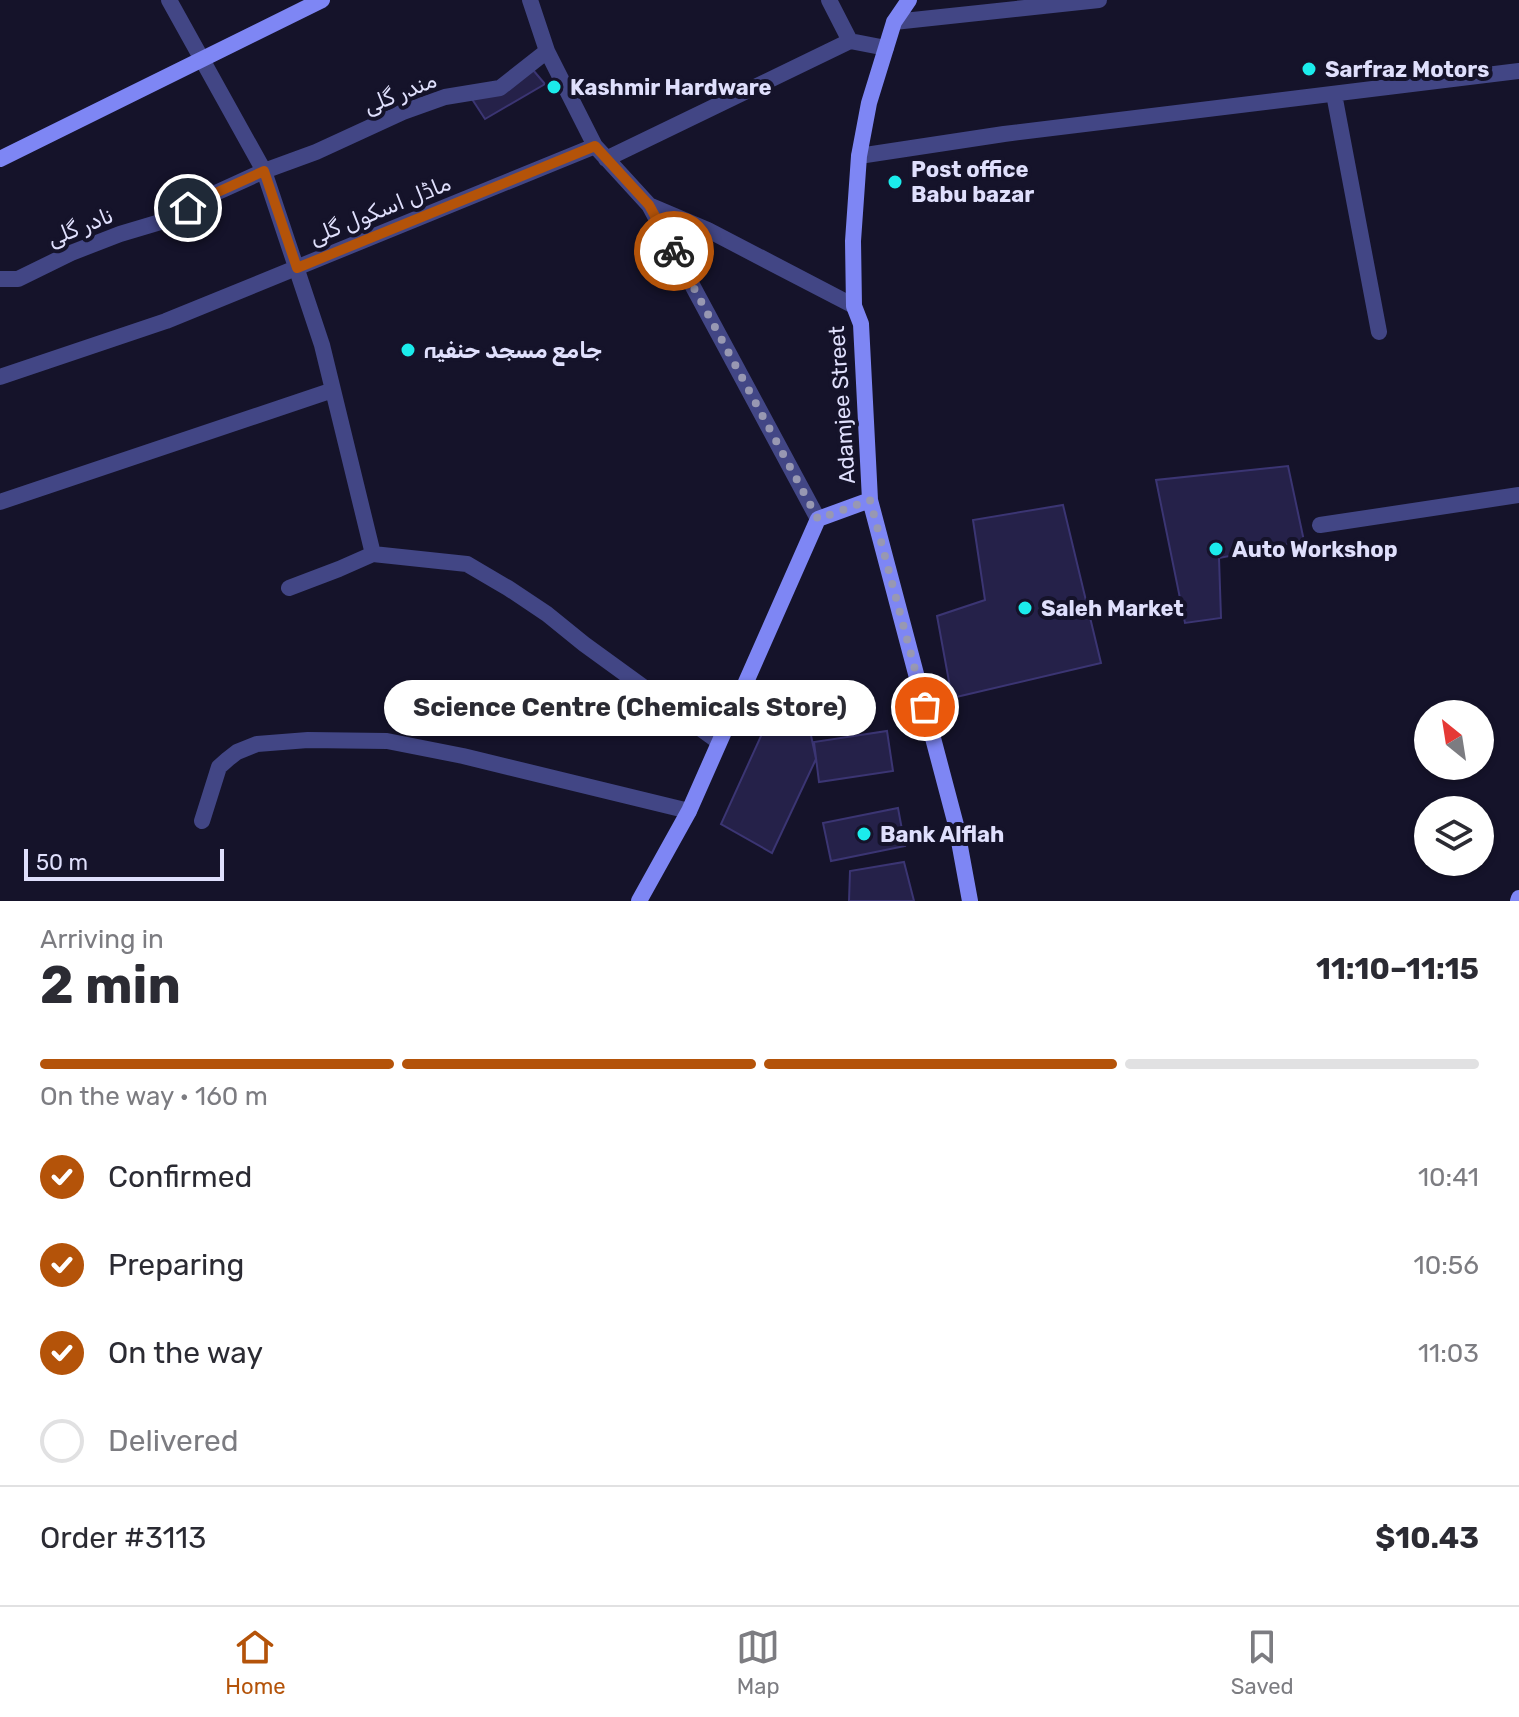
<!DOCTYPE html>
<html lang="en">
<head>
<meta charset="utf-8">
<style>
	:root { --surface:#fff; --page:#f2f2f3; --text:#2b2b33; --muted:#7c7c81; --line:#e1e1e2; --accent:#b45309 }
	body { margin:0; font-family:Rubik,Cairo,sans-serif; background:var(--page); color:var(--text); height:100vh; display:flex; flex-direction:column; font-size:30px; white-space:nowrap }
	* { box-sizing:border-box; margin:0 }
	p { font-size:26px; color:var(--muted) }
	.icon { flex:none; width:44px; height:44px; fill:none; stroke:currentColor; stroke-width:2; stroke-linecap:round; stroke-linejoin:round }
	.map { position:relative; height:901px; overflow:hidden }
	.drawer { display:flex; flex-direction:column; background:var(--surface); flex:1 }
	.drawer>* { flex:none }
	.needle { width:52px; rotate:330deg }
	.fabs { position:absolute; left:1414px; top:700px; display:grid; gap:16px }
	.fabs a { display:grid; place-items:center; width:80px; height:80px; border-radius:50%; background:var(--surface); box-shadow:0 2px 6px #0004; font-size:40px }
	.scale { position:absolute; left:24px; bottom:20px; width:200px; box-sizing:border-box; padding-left:8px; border:4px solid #dfdffc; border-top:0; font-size:22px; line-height:28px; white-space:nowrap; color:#dfdffc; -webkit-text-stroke:6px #15132a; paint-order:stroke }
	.pin { position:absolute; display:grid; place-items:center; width:68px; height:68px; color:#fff; margin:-34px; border:4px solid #fff; border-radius:50%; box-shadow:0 2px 8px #0007 }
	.courier { position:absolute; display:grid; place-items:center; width:80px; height:80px; margin:-40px; border:6px solid #b45309; border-radius:50%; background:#fff; color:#222; box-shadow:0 2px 10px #0007 }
	.bubble { position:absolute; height:56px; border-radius:28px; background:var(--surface); box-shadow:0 2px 6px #0004; font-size:26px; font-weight:700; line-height:56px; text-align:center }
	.overview em { font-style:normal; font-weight:700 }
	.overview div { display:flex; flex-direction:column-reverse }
	.overview { display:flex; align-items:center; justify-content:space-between; height:136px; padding:0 40px }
	h1 { font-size:52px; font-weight:700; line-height:60px }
	.bar { display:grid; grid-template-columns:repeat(4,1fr); gap:12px 8px; align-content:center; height:96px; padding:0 40px }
	.bar i { height:10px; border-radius:6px; background:var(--line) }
	.bar .selected { background:var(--accent) }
	.bar p { grid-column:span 4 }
	.line { display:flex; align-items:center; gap:20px; padding:0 40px; border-top:2px solid var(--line) }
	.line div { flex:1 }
	ol { padding:0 40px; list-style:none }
	li { display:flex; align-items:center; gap:24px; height:88px }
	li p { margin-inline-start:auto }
	li .icon { padding:8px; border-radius:50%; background:var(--accent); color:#fff; stroke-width:4 }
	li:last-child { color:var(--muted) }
	li i { width:44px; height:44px; border:4px solid var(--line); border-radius:50% }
	.tabs { display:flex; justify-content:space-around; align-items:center; height:112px; border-top:2px solid var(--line); background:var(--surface); font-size:22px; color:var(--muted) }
	.tabs a { display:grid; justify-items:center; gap:4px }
	.tabs .selected { color:var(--accent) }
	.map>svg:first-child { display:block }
</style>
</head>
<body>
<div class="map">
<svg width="1519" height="901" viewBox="0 0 1519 901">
	<rect width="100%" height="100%" fill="#15132a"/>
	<!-- building -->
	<path fill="#252149" stroke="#3b3573" stroke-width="2" d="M 533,70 L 545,84 L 485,119 L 470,96 Z
		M 1288,466 L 1304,541 L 1219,558 L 1221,618 L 1185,623 L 1156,480 Z
		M 1063,505 L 1101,663 L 952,698 L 937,616 L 985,600 L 973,520 Z
		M 771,714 L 788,722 L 809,726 L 816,759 L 772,853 L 721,824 Z
		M 887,731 L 893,771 L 819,782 L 814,742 Z
		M 898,808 L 905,846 L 831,861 L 823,823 Z
		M 904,862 L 914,901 L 849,901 L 850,871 Z"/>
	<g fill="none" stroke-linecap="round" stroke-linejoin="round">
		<!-- street -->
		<path stroke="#424685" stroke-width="16" d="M 169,0 L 264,171 L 322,345 L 373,554
			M 530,0 L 547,51 L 595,146 L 649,205 L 708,230 L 854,306
			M 829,0 L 850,41
			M 894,22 L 1099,0
			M 1334,94 L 1379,332
			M 859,156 L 1004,134 L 1519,71
			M 606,159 L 850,41 L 886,48
			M 649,205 L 818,519
			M 0,279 L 18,279 L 71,253 L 120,234 L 167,220 L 209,196 L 264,171 L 316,152 L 403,112 L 445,97 L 500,88 L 547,51
			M 0,377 L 166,321 L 595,146
			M 0,502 L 333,390
			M 1320,525 L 1519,495
			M 289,588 L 339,569 L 373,554 L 467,564 L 508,588 L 547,614 L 584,644 L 719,742
			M 202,821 L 219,767 L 228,759 L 237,752 L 257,744 L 308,740 L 387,741 L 463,756 L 689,811"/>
		<!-- secondary -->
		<path stroke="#7e86f4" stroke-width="16" d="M 909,0 L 894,22 L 869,103 L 859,156 L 853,241 L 854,306 L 861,324 L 870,500 L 956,825 L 970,901
			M 0,159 L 322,0
			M 639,901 L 689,811 L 818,519 L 870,500
			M 1518,901 L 1519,898"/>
	</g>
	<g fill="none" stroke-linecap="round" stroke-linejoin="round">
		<!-- done -->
		<path stroke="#9898b2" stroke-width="8" stroke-dasharray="0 14.4" d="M 674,251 L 818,519 L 870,500 L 925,707"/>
		<!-- route -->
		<path stroke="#b45309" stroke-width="10" d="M 188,208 L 209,196 L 264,171 L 297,268 L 595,146 L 649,205 L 674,251"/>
	</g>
	<!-- markers -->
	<g fill="#1becec" stroke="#15132a" stroke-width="3">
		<circle cx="1309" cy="69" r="8"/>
		<circle cx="554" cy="87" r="8"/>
		<circle cx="895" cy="182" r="8"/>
		<circle cx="408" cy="350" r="8"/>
		<circle cx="1216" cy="549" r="8"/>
		<circle cx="1025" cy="608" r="8"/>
		<circle cx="864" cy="834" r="8"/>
	</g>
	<g text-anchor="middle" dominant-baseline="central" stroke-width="8" stroke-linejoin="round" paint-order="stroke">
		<!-- poi labels -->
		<g font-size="22" font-weight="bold" fill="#dfdffc" stroke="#15132a" text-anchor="start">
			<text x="1325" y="69">Sarfraz Motors</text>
			<text x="570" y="87">Kashmir Hardware</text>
			<text x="911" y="169">Post office<tspan x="911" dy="25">Babu bazar</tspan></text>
			<text x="424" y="350">جامع مسجد حنفیہ</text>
			<text x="1232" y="549">Auto Workshop</text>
			<text x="1041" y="608">Saleh Market</text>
			<text x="880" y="834">Bank Alflah</text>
		</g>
		<!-- street labels -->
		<g font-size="22" fill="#dfdffc" stroke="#15132a">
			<text transform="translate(400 93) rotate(-22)">مندر گلی</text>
			<text transform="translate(380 210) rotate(-22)">ماڈل اسکول گلی</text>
			<text transform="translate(80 227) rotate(-22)">نادر گلی</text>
			<text transform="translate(842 405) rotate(-94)">Adamjee Street</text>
		</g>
	</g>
</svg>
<div class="fabs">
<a><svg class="needle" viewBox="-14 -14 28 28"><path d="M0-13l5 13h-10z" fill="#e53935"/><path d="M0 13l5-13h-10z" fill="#7c7c81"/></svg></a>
<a><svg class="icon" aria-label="layers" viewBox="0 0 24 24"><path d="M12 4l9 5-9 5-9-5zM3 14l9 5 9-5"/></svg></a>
</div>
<div class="scale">50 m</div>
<div class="pin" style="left:925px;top:707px;background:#ea580c"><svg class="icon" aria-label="bag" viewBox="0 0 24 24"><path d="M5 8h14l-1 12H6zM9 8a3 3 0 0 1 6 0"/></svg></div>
<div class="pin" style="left:188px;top:208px;background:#1f2937"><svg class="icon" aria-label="home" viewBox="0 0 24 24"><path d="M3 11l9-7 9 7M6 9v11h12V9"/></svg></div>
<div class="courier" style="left:674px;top:251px"><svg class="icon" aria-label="bike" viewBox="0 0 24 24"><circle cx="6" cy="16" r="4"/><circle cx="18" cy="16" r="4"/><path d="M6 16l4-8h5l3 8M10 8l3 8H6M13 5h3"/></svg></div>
<div class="bubble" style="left:384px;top:680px;width:492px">Science Centre (Chemicals Store)</div>
</div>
<section class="drawer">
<div class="overview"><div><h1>2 min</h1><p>Arriving in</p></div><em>11:10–11:15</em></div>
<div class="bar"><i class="selected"></i><i class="selected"></i><i class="selected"></i><i></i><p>On the way · 160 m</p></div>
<ol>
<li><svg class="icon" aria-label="check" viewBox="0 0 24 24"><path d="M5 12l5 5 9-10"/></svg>Confirmed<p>10:41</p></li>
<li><svg class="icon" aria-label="check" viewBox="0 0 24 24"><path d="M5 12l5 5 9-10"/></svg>Preparing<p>10:56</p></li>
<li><svg class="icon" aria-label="check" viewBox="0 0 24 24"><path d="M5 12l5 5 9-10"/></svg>On the way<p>11:03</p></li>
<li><i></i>Delivered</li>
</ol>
<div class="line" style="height:104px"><div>Order #3113</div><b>$10.43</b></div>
</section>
<nav class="tabs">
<a class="selected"><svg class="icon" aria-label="home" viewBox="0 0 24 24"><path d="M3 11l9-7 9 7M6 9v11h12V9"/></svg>Home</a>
<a><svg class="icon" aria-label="map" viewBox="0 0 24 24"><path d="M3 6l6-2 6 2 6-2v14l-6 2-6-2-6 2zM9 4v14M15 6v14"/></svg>Map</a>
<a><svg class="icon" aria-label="saved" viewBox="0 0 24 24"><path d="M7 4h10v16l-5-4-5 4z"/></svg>Saved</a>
</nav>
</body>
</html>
